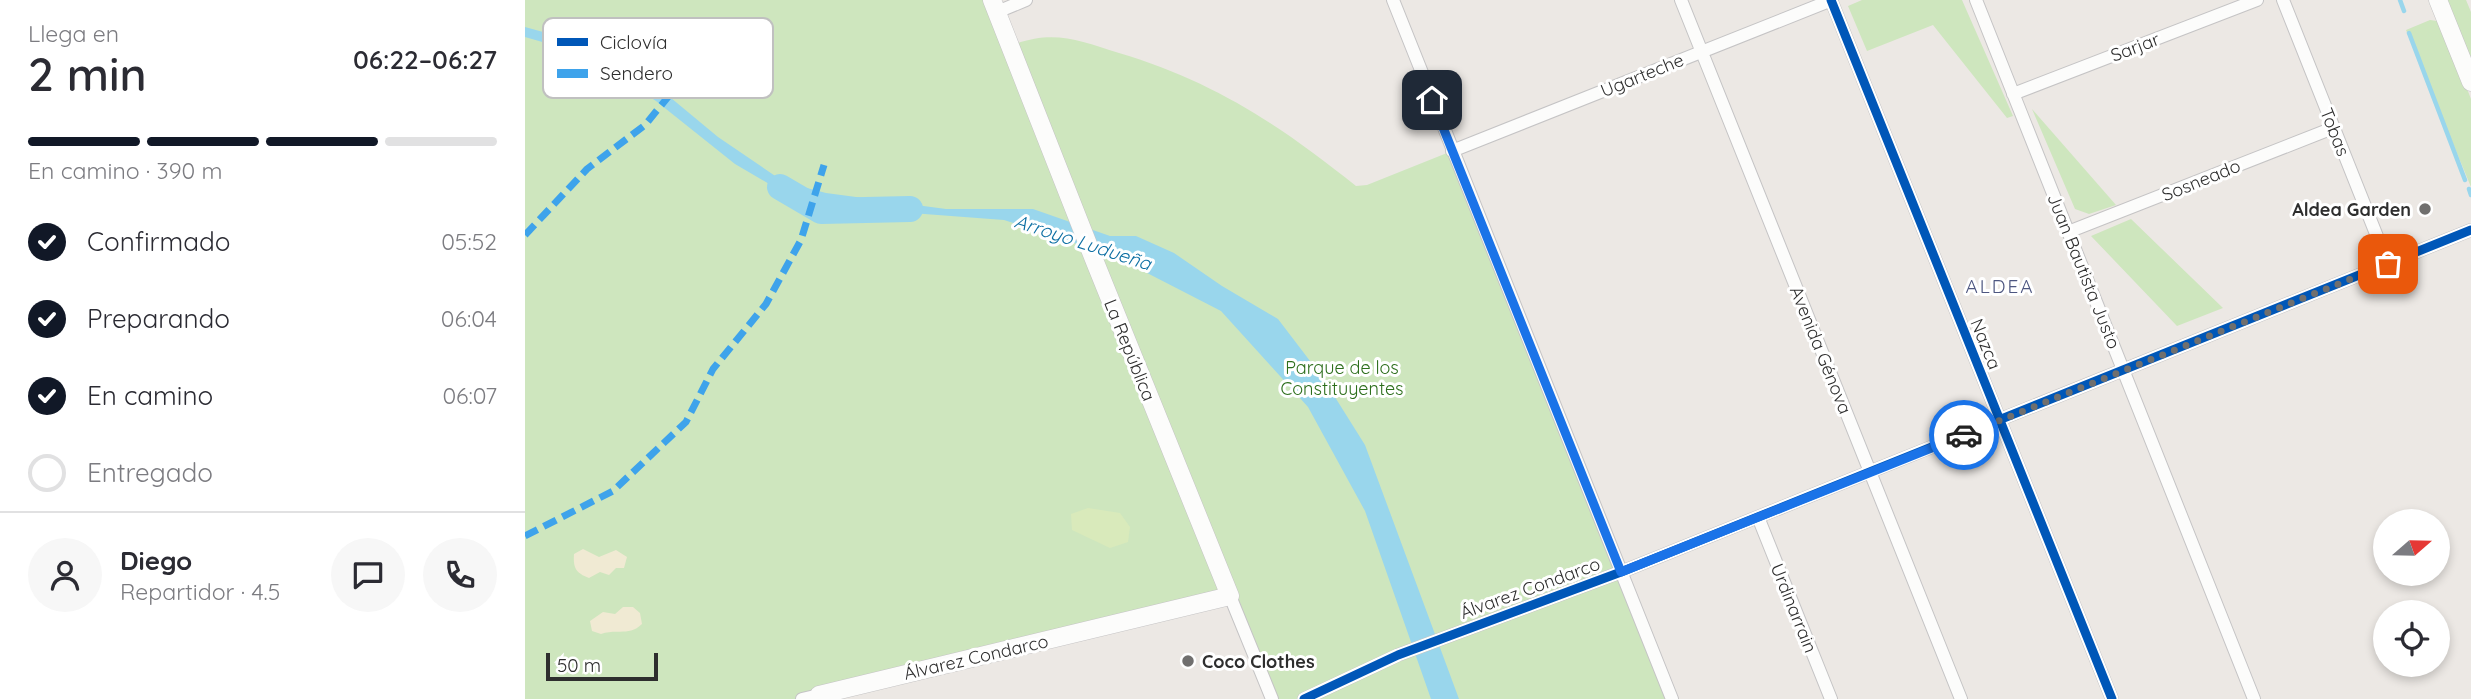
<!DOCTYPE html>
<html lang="es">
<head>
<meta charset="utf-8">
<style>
	:root { --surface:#fff; --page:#f7f7f7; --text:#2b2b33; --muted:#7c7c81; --line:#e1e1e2; --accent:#111827 }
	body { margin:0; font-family:Quicksand,sans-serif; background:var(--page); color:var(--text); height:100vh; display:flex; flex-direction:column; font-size:26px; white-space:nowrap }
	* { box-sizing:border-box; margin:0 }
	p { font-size:23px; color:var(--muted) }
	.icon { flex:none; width:38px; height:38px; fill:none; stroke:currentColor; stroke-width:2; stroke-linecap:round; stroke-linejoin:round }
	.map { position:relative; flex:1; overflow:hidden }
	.sheet { display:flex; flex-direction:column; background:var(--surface); width:525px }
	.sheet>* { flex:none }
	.needle { width:46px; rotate:70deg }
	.buttons { position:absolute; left:1848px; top:509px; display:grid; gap:14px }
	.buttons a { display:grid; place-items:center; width:77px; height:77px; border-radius:50%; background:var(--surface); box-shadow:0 4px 10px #0003; font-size:35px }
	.scale { position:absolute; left:21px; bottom:18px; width:112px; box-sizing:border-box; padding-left:7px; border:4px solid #2e2e2e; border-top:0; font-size:19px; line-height:24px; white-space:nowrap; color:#2e2e2e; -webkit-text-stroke:5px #fff; paint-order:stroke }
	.pin { position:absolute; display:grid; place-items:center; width:60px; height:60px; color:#fff; margin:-30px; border-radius:14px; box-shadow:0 4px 10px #0006 }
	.courier { position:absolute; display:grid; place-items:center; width:70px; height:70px; margin:-35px; border:5px solid #1a73e8; border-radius:50%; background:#fff; color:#222; box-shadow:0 2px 9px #0007 }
	.headline em { font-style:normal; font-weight:600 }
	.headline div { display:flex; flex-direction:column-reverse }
	.headline { display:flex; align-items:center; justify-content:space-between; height:119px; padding:0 28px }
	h1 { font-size:46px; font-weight:600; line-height:52px }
	.bar { display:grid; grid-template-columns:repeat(4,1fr); gap:10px 7px; align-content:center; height:84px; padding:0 28px }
	.bar i { height:9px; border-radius:5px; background:var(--line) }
	.bar .selected { background:var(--accent) }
	.bar p { grid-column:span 4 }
	.line { display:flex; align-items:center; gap:18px; padding:0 28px; border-top:2px solid var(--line) }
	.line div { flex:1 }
	.round { display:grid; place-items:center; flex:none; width:74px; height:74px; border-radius:37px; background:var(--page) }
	ol { padding:0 28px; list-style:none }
	li { display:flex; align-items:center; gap:21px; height:77px }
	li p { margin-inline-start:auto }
	li .icon { padding:7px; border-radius:50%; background:var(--accent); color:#fff; stroke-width:4 }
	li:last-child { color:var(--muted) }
	li i { width:38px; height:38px; border:4px solid var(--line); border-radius:50% }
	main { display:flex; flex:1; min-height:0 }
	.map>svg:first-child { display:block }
</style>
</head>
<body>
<main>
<section class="sheet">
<div class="headline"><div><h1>2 min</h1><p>Llega en</p></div><em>06:22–06:27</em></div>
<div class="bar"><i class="selected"></i><i class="selected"></i><i class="selected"></i><i></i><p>En camino · 390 m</p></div>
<ol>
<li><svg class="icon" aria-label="check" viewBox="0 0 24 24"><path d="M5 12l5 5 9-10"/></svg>Confirmado<p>05:52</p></li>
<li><svg class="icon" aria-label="check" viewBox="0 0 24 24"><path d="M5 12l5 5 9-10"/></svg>Preparando<p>06:04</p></li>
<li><svg class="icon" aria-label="check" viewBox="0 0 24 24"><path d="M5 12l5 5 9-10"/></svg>En camino<p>06:07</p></li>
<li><i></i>Entregado</li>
</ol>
<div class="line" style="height:126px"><a class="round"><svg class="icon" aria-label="person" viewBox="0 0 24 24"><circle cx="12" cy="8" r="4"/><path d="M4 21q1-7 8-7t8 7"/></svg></a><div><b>Diego</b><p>Repartidor · 4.5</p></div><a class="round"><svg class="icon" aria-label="chat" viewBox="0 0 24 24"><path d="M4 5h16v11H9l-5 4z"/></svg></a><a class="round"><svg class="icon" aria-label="phone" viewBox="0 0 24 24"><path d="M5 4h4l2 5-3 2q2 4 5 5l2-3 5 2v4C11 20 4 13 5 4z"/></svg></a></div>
</section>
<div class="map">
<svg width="1946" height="699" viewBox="0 0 1946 699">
	<rect width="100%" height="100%" fill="#ece8e4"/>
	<!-- green -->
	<path fill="#cee6be" d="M 0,0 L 467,0 L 485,46 C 528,29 552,40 594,53 C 688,81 755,125 831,186 L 842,185 L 927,151 L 1147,699 L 747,699 L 705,597 L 277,699 L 0,699 Z
		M 1337,0 L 1437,0 L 1488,116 L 1482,118 L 1408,25 L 1342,51 L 1323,6 Z
		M 1913,0 L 1941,0 L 1946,12 L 1946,82 Z
		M 1905,20 L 1912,21 L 1917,25 L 1946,99 L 1946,187 L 1881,30 Z
		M 1507,109 L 1591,205 L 1564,214 L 1550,209 Z
		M 1606,219 L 1698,308 L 1652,326 L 1566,236 Z"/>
	<!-- sand -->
	<path fill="#f0ead3" d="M 58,549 L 74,557 L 91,550 L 102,557 L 99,568 L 91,568 L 84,575 L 75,572 L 64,578 C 51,573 48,568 49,554 Z
		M 98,607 L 108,607 L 115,613 L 117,624 C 104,637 91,628 76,634 L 67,631 L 65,621 L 78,612 L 90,614 Z"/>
	<!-- pitch -->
	<path fill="#d9eabb" d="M 563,508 L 595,513 L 605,527 L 603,542 L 585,548 L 547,530 L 546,514 Z"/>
	<!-- water -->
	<path fill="#99d6ec" d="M 0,27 L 76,48 L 146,98 L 193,137 L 259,182 L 301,193 L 421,209 L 508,209 L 585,236 L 611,236 L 649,253 L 697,286 L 753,319 L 798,378 L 840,445 L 934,699 L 906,699 L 840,511 L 783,407 L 696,311 L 589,256 L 479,220 L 280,205 L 210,164 L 131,101 L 59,54 L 0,37 Z"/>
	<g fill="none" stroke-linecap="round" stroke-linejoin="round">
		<!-- stream -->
		<path stroke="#99d6ec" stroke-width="4.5" d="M 1875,0 L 1879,11
			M 1884,33 L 1940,180
			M 1944,189 L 1946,195"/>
		<!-- river -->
		<path stroke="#99d6ec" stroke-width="26" d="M 255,187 L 296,211 L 385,209"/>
		<!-- street casing -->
		<g stroke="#c5c4c5" stroke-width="14">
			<path id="street" d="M 868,0 L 1147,699
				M 1156,0 L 1436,699
				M 1306,0 L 1587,699
				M 1451,0 L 1729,699
				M 1758,0 L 1863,264
				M 472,12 L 501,0
				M 1488,94 L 1732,0
				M 927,151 L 1307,0
				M 1543,232 L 1808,128
				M 1233,517 L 1306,699
				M 705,596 L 747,699
				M 277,699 L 294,695
				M 779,699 L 873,655 L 1096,572 L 1946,230"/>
		</g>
		<!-- secondary casing -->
		<g stroke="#c5c4c5" stroke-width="19">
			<path id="secondary" d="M 1913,0 L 1946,82
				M 296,699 L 294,695 L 705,596 L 570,262 L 467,0"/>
		</g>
		<!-- street -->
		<use href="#street" stroke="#fcfcfb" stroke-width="12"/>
		<!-- secondary -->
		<use href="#secondary" stroke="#fcfcfb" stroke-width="18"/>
		<!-- quiet -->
		<path stroke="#3ea3eb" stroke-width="7" stroke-dasharray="14 7" stroke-linecap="butt" d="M 0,235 L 62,169 L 120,125 L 152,86
			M 0,536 L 88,491 L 161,422 L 188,369 L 241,304 L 276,240 L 299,165"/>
		<!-- cycleway casing -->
		<g stroke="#fff" stroke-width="13">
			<path id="cycleway" d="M 1306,0 L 1587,699
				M 779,699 L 873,655 L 1096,572 L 1946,230"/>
		</g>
		<!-- cycleway -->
		<use href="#cycleway" stroke="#0057b8" stroke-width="9"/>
	</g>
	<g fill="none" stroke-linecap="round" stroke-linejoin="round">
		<!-- done -->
		<path stroke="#706f6e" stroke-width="7" stroke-dasharray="0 12.6" d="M 1439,435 L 1863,264"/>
		<!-- route -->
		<path stroke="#1a73e8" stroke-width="9" d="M 907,100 L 1096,572 L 1439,435"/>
	</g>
	<!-- markers -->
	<g fill="#706f6e" stroke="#fff" stroke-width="2.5">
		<circle cx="1900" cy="209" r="7"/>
		<circle cx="663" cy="661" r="7"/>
	</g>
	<g text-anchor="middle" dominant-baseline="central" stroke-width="6" stroke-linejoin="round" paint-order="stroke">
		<!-- street labels -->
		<g font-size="18" fill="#2e2e2e" stroke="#fff">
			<text transform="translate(1610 47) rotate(-21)">Sarjar</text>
			<text transform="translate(1117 75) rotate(-22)">Ugarteche</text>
			<text transform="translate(1810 132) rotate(68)">Tobas</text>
			<text transform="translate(1676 180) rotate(-22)">Sosneado</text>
			<text transform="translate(1559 271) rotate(68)">Juan Bautista Justo</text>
			<text transform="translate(1461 344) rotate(68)">Nazca</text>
			<text transform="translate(605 350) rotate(68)">La República</text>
			<text transform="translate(1296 350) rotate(68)">Avenida Génova</text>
			<text transform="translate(1005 588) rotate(-20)">Álvarez Condarco</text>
			<text transform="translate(1269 608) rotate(68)">Urdinarrain</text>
			<text transform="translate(451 657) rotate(-13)">Álvarez Condarco</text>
		</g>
		<!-- poi labels -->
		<g font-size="18" font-weight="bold" fill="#2e2e2e" stroke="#fff" text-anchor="end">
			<text x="1886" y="209">Aldea Garden</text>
			<text x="677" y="661" text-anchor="start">Coco Clothes</text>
		</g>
		<!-- park labels -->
		<g font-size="18" fill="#2c6e1b" stroke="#fff">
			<text x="817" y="367">Parque de los<tspan x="817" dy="21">Constituyentes</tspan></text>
		</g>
		<!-- water labels -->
		<g font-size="19" font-style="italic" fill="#0d6fa3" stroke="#fff">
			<text transform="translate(558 242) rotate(18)">Arroyo Ludueña</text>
		</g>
		<!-- neighbourhood labels -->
		<g font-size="19" letter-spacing="2" fill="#4d5680" stroke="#fff">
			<text x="1475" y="286">ALDEA</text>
		</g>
	</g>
	<!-- legend -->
	<rect x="18" y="18" width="230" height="80" rx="10" fill="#fff" stroke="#c0c0c0" stroke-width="2"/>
	<rect x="32" y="38" width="31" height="8" fill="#0057b8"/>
	<rect x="32" y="69" width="31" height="9" fill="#3ea3eb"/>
	<g font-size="19" fill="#2e2e2e">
		<text x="75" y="49">Ciclovía</text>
		<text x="75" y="80">Sendero</text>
	</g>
</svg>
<div class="buttons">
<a><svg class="needle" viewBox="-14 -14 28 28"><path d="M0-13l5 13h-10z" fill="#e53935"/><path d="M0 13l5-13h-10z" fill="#7c7c81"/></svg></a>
<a><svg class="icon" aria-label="locate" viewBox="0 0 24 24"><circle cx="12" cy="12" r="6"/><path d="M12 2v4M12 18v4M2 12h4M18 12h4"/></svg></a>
</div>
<div class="scale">50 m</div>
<div class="pin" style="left:1863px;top:264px;background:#ea580c"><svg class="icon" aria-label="bag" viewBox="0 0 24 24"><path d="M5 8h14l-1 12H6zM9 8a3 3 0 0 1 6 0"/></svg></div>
<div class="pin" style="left:907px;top:100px;background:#1f2937"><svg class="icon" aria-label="home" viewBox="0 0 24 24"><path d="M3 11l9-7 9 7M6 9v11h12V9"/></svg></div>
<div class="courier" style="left:1439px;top:435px"><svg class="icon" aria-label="car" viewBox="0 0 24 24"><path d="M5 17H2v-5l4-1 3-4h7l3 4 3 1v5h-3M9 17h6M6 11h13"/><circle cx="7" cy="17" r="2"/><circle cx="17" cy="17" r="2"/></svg></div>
</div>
</main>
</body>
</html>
